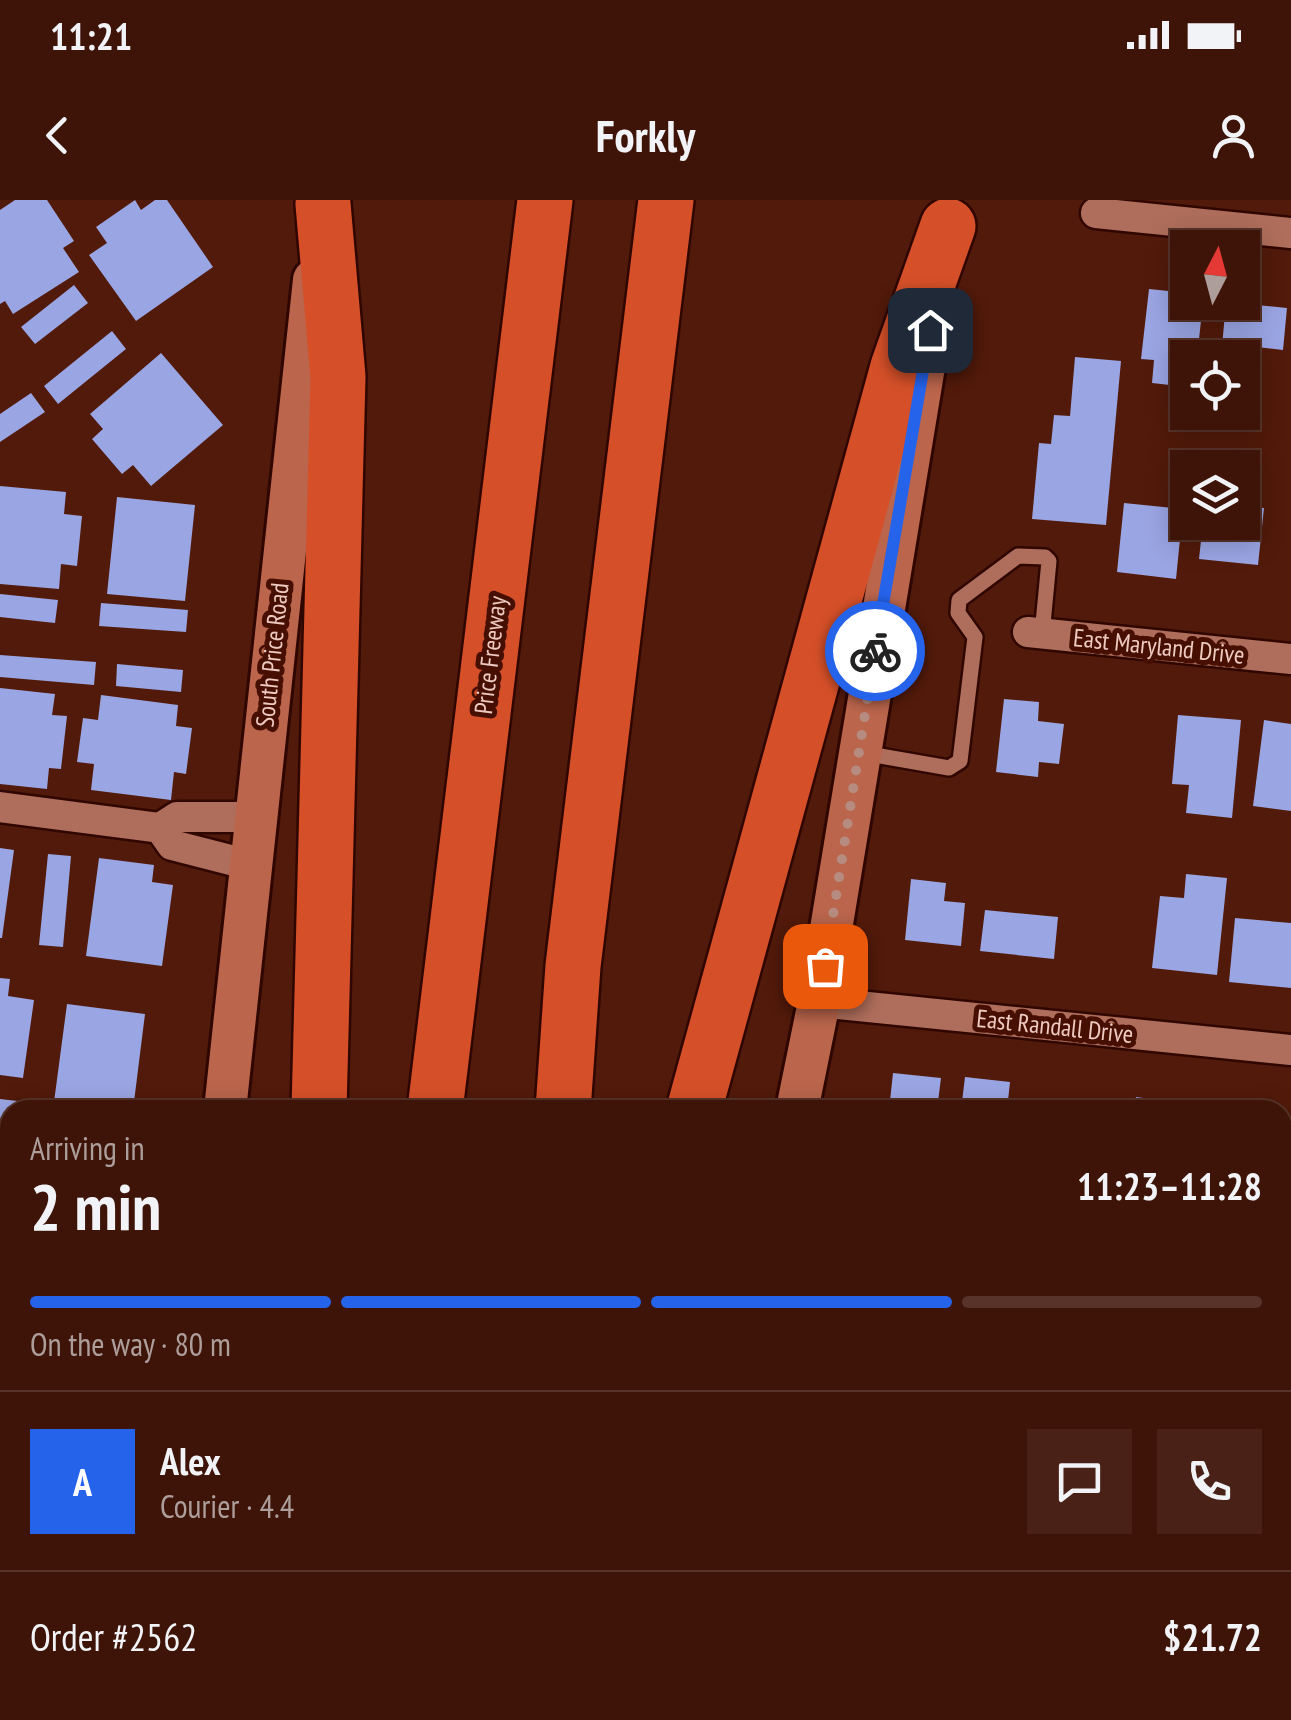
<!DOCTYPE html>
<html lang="en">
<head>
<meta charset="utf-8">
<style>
	:root { --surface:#3e1408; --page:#492116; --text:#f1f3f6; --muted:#ad9e9c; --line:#573329; --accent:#2563eb }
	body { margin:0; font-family:"PT Sans Narrow",sans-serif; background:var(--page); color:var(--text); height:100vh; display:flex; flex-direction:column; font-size:38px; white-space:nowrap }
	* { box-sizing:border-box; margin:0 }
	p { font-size:32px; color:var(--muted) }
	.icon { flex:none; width:55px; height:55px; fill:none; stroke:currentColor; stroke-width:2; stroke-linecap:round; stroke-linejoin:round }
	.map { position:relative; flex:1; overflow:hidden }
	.panel { position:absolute; left:0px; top:900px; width:1292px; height:620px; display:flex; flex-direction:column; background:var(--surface); border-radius:30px 30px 0 0; box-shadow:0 5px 25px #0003,0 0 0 2px var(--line) }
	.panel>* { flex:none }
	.needle { width:65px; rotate:6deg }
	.buttons { position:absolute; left:1170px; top:30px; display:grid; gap:20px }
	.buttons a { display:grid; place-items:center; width:90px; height:90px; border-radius:0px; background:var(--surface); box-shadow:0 5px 25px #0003,0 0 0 2px var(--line); font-size:50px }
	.pin { position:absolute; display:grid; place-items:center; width:85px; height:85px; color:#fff; margin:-42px; border-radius:20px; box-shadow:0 5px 15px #0006 }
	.courier { position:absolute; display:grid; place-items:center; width:100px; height:100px; margin:-50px; border:8px solid #2563eb; border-radius:50%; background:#fff; color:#222; box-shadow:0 2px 12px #0007 }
	.head em { font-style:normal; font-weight:600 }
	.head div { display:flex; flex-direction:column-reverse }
	.head { display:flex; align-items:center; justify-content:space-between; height:170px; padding:0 30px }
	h1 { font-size:65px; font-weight:600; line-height:75px }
	.bar { display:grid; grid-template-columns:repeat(4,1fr); gap:15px 10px; align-content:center; height:120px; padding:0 30px }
	.bar i { height:12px; border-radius:8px; background:var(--line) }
	.bar .active { background:var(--accent) }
	.bar p { grid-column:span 4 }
	.line { display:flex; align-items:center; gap:25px; padding:0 30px; border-top:2px solid var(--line) }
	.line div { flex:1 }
	.round { display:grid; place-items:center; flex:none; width:105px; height:105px; border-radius:0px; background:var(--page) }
	.status { display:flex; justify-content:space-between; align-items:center; height:70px; padding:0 50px; background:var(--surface); direction:ltr }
	.status svg { height:28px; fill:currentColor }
	header { display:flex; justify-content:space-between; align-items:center; height:130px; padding:0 30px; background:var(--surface); font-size:45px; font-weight:600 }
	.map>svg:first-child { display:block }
</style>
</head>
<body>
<div class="status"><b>11:21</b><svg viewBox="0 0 49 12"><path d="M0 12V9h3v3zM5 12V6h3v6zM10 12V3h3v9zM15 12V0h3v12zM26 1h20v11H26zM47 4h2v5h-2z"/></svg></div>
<header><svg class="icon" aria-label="back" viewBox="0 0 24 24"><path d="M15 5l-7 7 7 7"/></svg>Forkly<svg class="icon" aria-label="person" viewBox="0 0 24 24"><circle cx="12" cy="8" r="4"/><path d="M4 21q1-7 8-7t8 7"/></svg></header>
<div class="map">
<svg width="1291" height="1520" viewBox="0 0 1291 1520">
	<rect width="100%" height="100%" fill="#521a0a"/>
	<!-- building -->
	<path fill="#9aa5e3" d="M 15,0 L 47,0 L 74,41 L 63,48 L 79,72 L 13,114 L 5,101 L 0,104 L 0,10 Z
		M 135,0 L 141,10 L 155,0 L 167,0 L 213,67 L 136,121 L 89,55 L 107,43 L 96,27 Z
		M 74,85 L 88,103 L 35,144 L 21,127 Z
		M 1149,89 L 1188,93 L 1188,102 L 1203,102 L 1197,158 L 1188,158 L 1188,187 L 1152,183 L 1154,160 L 1141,159 Z
		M 1226,102 L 1287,108 L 1283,150 L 1257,147 L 1255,162 L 1242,160 L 1242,158 L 1221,158 Z
		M 112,131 L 126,149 L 58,204 L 44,186 Z
		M 161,153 L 223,225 L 151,286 L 133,265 L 122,274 L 92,239 L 103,229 L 90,214 Z
		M 1075,157 L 1121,161 L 1106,325 L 1032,319 L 1039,243 L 1051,244 L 1054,215 L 1070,216 Z
		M 31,193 L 45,212 L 0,242 L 0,214 Z
		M 0,286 L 66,292 L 64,314 L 82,316 L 77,366 L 61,364 L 59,389 L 0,384 Z
		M 117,297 L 195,305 L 185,401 L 107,394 Z
		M 1124,303 L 1183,309 L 1176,379 L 1117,372 Z
		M 1242,306 L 1264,308 L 1258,365 L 1199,359 L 1203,322 L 1242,322 Z
		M 0,394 L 58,400 L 55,423 L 0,417 Z
		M 101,403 L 188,410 L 186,432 L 99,426 Z
		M 0,455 L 96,462 L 94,485 L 0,477 Z
		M 117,464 L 183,470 L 181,492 L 116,486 Z
		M 0,488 L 55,494 L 52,515 L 67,516 L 61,569 L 49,568 L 47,589 L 0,584 Z
		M 101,495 L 178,505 L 176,526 L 192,528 L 186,574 L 174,572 L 171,600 L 91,590 L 94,564 L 77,562 L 83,518 L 98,520 Z
		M 1004,499 L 1039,502 L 1038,521 L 1064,524 L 1059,564 L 1039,562 L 1038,577 L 996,572 Z
		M 1178,515 L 1241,520 L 1232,618 L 1186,613 L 1189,585 L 1172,584 Z
		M 1264,520 L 1291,524 L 1291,611 L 1253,606 Z
		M 0,648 L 14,650 L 2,738 L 0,738 Z
		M 48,654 L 71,656 L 63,747 L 39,745 Z
		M 99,658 L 154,665 L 152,682 L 173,685 L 162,766 L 86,756 Z
		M 1186,674 L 1227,678 L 1217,775 L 1152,768 L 1160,696 L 1184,698 Z
		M 911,679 L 946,683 L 944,701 L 965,703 L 961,746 L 905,740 Z
		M 985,710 L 1058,717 L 1054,759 L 980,751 Z
		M 1235,718 L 1291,723 L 1291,788 L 1229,782 Z
		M 0,778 L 10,779 L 8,796 L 34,800 L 23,878 L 0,875 Z
		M 67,804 L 145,814 L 133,910 L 54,902 Z
		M 893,873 L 941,878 L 937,910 L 889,910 Z
		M 965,877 L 1010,882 L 1007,910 L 961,910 Z
		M 1136,897 L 1158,900 L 1157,910 L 1135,910 Z
		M 1047,898 L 1105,904 L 1105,910 L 1046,910 Z
		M 0,899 L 26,902 L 25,910 L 10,910 L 10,923 L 0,922 Z
		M 0,1000 L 5,1000 L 3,1019 L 10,1020 L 10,1096 L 0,1095 Z
		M 1287,1018 L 1291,1018 L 1291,1096 L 1282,1095 Z
		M 1282,1181 L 1291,1182 L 1291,1227 L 1282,1226 Z
		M 1282,1378 L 1291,1379 L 1291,1440 L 1282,1439 Z
		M 16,1510 L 76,1510 L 75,1520 L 15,1520 Z
		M 998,1510 L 1055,1510 L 1054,1520 L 997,1520 Z"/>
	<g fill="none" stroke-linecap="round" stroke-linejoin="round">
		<!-- lane casing -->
		<g stroke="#300600" stroke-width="20">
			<path id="lane" d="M 863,553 L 949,568 L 960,561 L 975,437 L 958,413 L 959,400 L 1018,356 L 1045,357 L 1049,361 L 1042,434"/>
		</g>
		<!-- street casing -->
		<g stroke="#300600" stroke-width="35">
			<path id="street" d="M 1096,13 L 1291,33
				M 1028,432 L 1291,459
				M 0,607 L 160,628
				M 250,665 L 172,645 L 160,628 L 177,617 L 255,617
				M 819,802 L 1291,850
				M 0,1181 L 10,1182
				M 1282,1310 L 1291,1311
				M 126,1520 L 127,1510"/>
		</g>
		<!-- secondary casing -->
		<g stroke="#300600" stroke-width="48">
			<path id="secondary" d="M 225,910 L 314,80
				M 797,910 L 819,802 L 928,142
				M 167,1520 L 168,1510
				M 676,1520 L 678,1510"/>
		</g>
		<!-- highway casing -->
		<g stroke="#300600" stroke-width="60">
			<path id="highway" d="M 319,910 L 338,177 L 323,4
				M 435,910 L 545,0
				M 563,910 L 573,766 L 666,0
				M 694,910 L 898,167 L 948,26
				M 299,1520 L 300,1510
				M 361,1520 L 362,1510
				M 536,1520 L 538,1510"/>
		</g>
		<!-- lane -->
		<use href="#lane" stroke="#af6e5b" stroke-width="15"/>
		<!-- street -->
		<use href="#street" stroke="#af6e5b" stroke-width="30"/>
		<!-- secondary -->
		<use href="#secondary" stroke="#ba654c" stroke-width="42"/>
		<!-- highway -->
		<use href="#highway" stroke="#d55029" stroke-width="55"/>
	</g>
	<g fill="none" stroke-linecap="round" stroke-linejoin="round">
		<!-- done -->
		<path stroke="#b78c80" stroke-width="10" stroke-dasharray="0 18" d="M 825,766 L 875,451"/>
		<!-- route -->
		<path stroke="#2563eb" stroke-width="12" d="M 875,451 L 930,130"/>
	</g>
	<g text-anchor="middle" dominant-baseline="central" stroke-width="10" stroke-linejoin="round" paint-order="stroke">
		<!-- street labels -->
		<g font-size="25" fill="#eecac0" stroke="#460f01">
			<text transform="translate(1159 446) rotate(6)">East Maryland Drive</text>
			<text transform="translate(272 455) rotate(-84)">South Price Road</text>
			<text transform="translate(490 455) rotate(-83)">Price Freeway</text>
			<text transform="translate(1055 826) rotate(6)">East Randall Drive</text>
		</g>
	</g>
</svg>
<div class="buttons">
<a><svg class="needle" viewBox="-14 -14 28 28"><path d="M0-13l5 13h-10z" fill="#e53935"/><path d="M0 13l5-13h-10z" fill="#ad9e9c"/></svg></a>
<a><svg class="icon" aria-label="locate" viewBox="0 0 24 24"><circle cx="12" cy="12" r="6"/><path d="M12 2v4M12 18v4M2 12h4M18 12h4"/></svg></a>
<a><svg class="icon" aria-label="layers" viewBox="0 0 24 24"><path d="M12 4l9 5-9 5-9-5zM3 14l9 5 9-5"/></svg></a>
</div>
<div class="pin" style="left:825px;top:766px;background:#ea580c"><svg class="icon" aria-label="bag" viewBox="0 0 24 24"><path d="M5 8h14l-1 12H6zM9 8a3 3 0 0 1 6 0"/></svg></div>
<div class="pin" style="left:930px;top:130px;background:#1f2937"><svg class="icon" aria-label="home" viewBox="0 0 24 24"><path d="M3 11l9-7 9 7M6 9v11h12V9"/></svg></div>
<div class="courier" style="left:875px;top:451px"><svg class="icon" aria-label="bike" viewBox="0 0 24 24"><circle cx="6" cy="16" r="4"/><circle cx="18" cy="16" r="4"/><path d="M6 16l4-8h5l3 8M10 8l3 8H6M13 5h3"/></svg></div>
<section class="panel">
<div class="head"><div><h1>2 min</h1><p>Arriving in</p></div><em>11:23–11:28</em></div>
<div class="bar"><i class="active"></i><i class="active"></i><i class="active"></i><i></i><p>On the way · 80 m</p></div>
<div class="line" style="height:180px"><b class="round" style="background:var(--accent);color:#fff">A</b><div><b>Alex</b><p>Courier · 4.4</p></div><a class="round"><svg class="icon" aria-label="chat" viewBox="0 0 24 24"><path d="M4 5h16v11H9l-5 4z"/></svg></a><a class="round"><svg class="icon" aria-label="phone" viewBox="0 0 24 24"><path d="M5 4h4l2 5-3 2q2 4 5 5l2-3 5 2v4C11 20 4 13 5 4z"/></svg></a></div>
<div class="line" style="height:130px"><div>Order #2562</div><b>$21.72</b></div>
</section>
</div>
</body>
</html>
